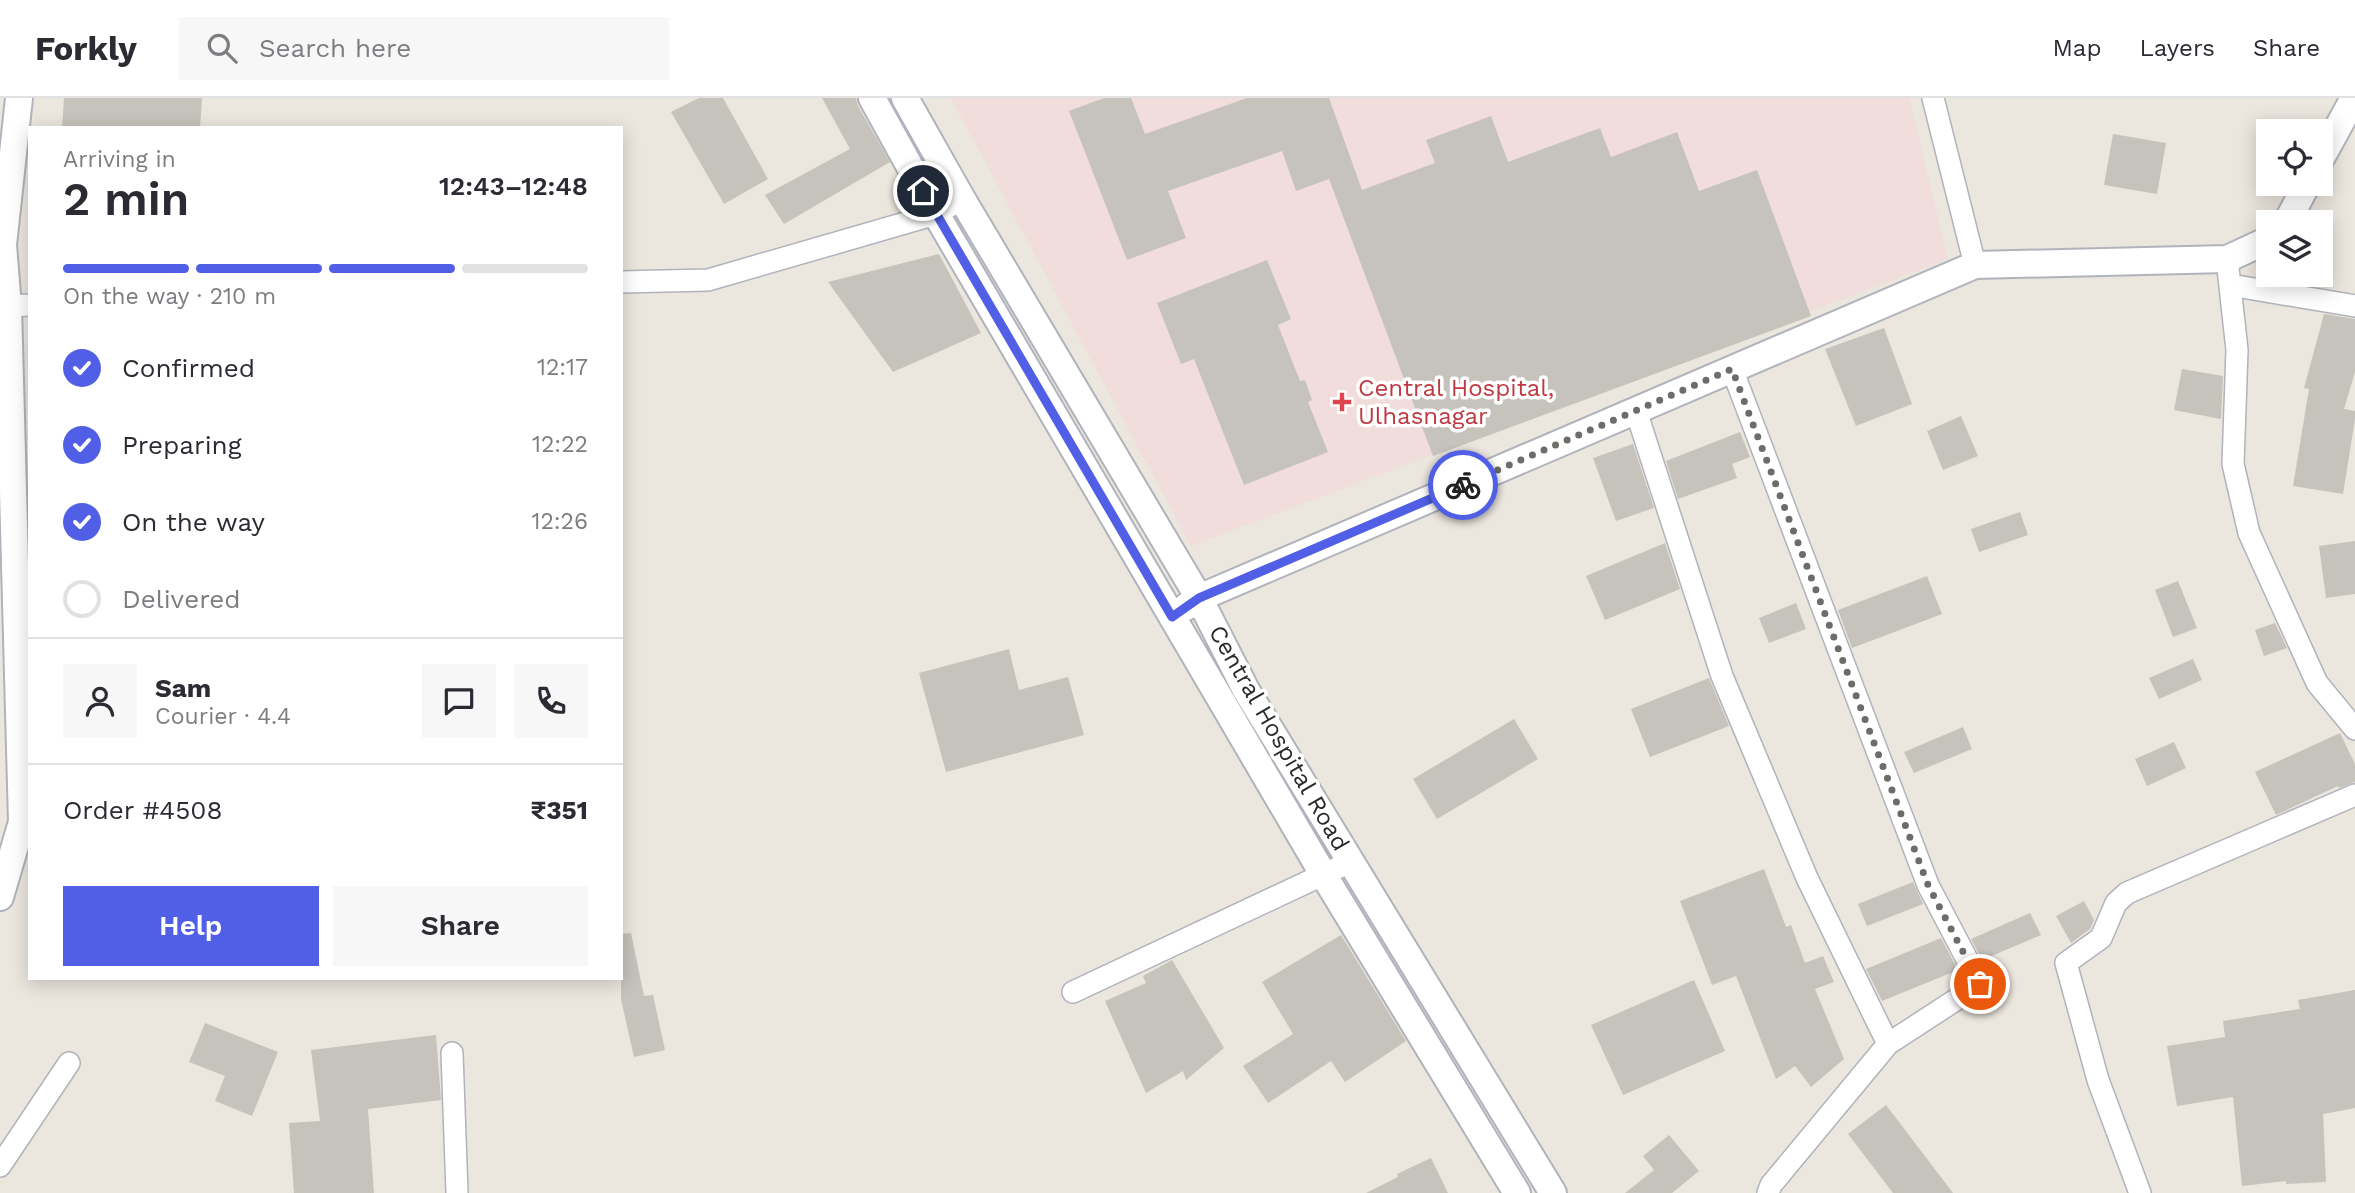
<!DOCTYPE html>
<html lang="en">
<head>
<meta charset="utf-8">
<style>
	:root { --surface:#fff; --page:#f7f7f7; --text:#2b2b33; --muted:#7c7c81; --line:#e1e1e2; --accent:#505fe6 }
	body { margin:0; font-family:"Work Sans",sans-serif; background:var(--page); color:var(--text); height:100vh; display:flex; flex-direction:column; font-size:26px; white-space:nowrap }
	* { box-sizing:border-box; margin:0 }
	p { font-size:23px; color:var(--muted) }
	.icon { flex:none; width:38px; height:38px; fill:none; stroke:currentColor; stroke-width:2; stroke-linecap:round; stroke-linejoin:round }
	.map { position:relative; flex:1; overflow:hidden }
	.details { position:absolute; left:28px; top:28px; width:595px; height:854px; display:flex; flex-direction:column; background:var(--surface); border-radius:0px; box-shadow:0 4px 18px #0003 }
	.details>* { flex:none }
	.tools { position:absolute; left:2256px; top:21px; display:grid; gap:14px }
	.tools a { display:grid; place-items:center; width:77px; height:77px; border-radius:0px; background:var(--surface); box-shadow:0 4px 18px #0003; font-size:35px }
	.pin { position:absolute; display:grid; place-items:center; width:60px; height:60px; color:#fff; margin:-30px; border:4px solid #fff; border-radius:50%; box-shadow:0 2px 7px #0007 }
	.courier { position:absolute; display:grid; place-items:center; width:70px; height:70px; margin:-35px; border:5px solid #505fe6; border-radius:50%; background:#fff; color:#222; box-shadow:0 2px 9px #0007 }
	.overview em { font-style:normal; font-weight:600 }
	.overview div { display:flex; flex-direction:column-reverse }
	.overview { display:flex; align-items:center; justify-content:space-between; height:119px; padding:0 35px }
	h1 { font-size:46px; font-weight:600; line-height:52px }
	.bar { display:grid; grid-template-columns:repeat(4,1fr); gap:10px 7px; align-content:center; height:84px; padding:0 35px }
	.bar i { height:9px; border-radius:5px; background:var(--line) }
	.bar .active { background:var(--accent) }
	.bar p { grid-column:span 4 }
	.line { display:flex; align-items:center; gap:18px; padding:0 35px; border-top:2px solid var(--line) }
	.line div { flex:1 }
	.round { display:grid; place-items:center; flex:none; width:74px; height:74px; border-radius:0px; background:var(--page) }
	ol { padding:0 35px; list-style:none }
	li { display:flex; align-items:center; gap:21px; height:77px }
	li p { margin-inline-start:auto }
	li .icon { padding:7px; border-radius:50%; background:var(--accent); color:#fff; stroke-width:4 }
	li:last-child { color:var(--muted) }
	li i { width:38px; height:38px; border:4px solid var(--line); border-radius:50% }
	.primary-button { display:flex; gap:14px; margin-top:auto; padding:14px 35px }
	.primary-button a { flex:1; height:80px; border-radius:0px; background:var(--accent); color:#fff; font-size:28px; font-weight:600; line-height:80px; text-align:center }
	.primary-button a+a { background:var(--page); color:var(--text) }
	header { display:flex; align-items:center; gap:42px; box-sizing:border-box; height:98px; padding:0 35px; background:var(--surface); border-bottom:2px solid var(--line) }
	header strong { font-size:33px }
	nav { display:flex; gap:38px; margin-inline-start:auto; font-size:24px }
	.search { width:490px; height:63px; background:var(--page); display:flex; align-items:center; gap:18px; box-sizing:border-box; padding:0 24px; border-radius:0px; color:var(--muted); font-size:26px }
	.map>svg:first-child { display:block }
</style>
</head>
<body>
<header>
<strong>Forkly</strong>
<div class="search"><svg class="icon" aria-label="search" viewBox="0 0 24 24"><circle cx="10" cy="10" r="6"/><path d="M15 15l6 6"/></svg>Search here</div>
<nav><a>Map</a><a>Layers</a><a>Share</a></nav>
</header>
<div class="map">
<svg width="2355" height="1095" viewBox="0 0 2355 1095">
	<rect width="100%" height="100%" fill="#ebe6de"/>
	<!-- medical -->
	<path fill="#f0dddc" d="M 951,0 L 1909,0 L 1948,161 L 1191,448 Z"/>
	<!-- building -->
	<path fill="#c6c3bd" d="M 64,0 L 202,0 L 200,30 L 62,30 Z
		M 699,0 L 723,0 L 768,81 L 724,106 L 671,14 Z
		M 822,0 L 856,0 L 858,8 L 890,64 L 784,126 L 765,97 L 850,51 Z
		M 1104,0 L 1131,0 L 1145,36 L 1247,0 L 1329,0 L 1362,92 L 1435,65 L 1426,42 L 1491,18 L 1508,64 L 1600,30 L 1611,59 L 1677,34 L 1699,93 L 1757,72 L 1811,218 L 1433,358 L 1329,81 L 1296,93 L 1282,53 L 1168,93 L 1186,140 L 1127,162 L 1069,13 Z
		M 2113,36 L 2166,45 L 2157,96 L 2104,87 Z
		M 939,156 L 981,235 L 893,274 L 828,184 Z
		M 1267,162 L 1291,221 L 1278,227 L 1300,283 L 1305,282 L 1312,302 L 1308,304 L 1328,354 L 1244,387 L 1194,261 L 1181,266 L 1157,205 Z
		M 2324,216 L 2355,221 L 2355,274 L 2344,311 L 2355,313 L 2355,321 L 2343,396 L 2293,388 L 2309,291 L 2304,290 Z
		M 1884,230 L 1912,306 L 1856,328 L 1825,251 Z
		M 2182,271 L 2223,278 L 2221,321 L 2174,312 Z
		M 1961,318 L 1978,358 L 1943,372 L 1927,333 Z
		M 1740,334 L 1750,359 L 1732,366 L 1737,380 L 1678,401 L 1666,363 Z
		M 1633,346 L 1654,410 L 1616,423 L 1593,360 Z
		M 2020,414 L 2028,437 L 1979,454 L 1971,431 Z
		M 2355,443 L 2355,496 L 2326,500 L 2319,448 Z
		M 1665,445 L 1680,491 L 1605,522 L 1586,478 Z
		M 1927,478 L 1942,516 L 1852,550 L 1838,512 Z
		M 2178,483 L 2197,530 L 2173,539 L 2155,492 Z
		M 1796,505 L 1806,531 L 1769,545 L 1759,520 Z
		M 2275,525 L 2287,550 L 2264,558 L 2255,532 Z
		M 1009,551 L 1019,592 L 1068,579 L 1084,637 L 946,674 L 919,575 Z
		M 2193,561 L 2202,582 L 2159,601 L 2149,580 Z
		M 1709,580 L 1729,628 L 1650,659 L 1631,611 Z
		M 1514,621 L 1538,661 L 1437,721 L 1413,681 Z
		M 1963,629 L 1972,651 L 1914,675 L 1904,654 Z
		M 2340,635 L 2355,666 L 2355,684 L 2339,690 L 2338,688 L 2276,717 L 2255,674 Z
		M 2174,644 L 2186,670 L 2147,688 L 2135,661 Z
		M 1764,771 L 1786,829 L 1791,827 L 1805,865 L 1823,858 L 1834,884 L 1815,891 L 1844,961 L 1811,989 L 1795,968 L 1776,981 L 1736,878 L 1712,887 L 1680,803 Z
		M 1913,784 L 1923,806 L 1867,828 L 1858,806 Z
		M 2084,803 L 2094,822 L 2090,831 L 2071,845 L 2056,818 Z
		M 2030,815 L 2041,837 L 1982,862 L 1971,841 Z
		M 631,835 L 644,898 L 653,897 L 665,952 L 634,959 L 621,901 L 621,836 Z
		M 1341,837 L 1406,943 L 1345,984 L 1331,963 L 1268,1005 L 1243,968 L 1293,936 L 1262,884 Z
		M 1941,840 L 1958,872 L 1882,903 L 1866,871 Z
		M 1172,862 L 1224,950 L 1186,982 L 1183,973 L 1146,995 L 1105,903 L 1146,885 L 1143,878 Z
		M 1694,882 L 1725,953 L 1623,997 L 1591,927 Z
		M 2355,892 L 2355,1010 L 2323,1016 L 2326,1084 L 2286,1086 L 2286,1083 L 2242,1088 L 2233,999 L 2177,1008 L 2167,948 L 2225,939 L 2223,923 L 2300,911 L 2298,902 Z
		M 205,925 L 278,954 L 252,1018 L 215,1003 L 225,978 L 189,964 Z
		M 436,937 L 441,1002 L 368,1011 L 374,1095 L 294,1095 L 289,1025 L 320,1023 L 311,952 Z
		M 1886,1007 L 1953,1095 L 1893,1095 L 1848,1036 Z
		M 1669,1037 L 1699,1073 L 1672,1095 L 1625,1095 L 1654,1072 L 1643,1058 Z
		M 1431,1060 L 1448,1095 L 1366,1095 L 1398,1079 L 1397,1076 Z"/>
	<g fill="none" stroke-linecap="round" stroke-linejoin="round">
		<!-- minor casing -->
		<g stroke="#b1b3bc" stroke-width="24">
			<path id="minor" d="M 1933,0 L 1975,167
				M 2227,161 L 2237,252 L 2233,366 L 2249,435 L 2317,585 L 2355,631
				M 621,184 L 708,182 L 936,116 L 962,101
				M 2230,187 L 2355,208
				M 8,208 L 30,207
				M 1732,271 L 1928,787 L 1980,886 L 1888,946 L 1771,1087 L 1768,1095
				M 1636,313 L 1722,578 L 1807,780 L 1888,946
				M 1073,894 L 1350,764
				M 452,955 L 457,1095
				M 0,1068 L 69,965
				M 2140,1095 L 2098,982 L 2066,865 L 2101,840 L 2116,805 L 2127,795 L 2355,697"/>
		</g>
		<!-- tertiary casing -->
		<g stroke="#b1b3bc" stroke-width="30">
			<path id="tertiary" d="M 872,0 L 936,116 L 1323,776 L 1517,1095
				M 905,0 L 962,101 L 1199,500 L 1246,592 L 1553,1095
				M 2320,62 L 2354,0
				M 2287,124 L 2307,86
				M 1186,509 L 1199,500 L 1975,167 L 2227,161 L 2268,142
				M 0,799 L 22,724 L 8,208 L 3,147 L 19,0"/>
		</g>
		<!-- minor -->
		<use href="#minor" stroke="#fff" stroke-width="21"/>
		<!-- tertiary -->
		<use href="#tertiary" stroke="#fff" stroke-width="26"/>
	</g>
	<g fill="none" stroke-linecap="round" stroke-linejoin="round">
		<!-- done -->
		<path stroke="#6e6c69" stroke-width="7" stroke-dasharray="0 12.6" d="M 1463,387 L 1732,271 L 1928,787 L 1980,886"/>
		<!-- route -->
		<path stroke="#505fe6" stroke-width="9" d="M 923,93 L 1172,519 L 1199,500 L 1463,387"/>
	</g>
	<!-- markers -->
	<path fill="#e0444e" stroke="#fff" stroke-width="2.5" d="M1338.5 293.5h7v7h7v7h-7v7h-7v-7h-7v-7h7z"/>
	<g text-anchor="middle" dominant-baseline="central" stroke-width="7" stroke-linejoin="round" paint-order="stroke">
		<!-- health labels -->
		<g font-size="24" fill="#be3a42" stroke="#fff" text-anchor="start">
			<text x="1358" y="290">Central Hospital,<tspan x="1358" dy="28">Ulhasnagar</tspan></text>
		</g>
		<!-- street labels -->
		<g font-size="24" fill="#2a2a2a" stroke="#fff">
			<text transform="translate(1279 640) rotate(60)">Central Hospital Road</text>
		</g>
	</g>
</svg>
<div class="tools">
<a><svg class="icon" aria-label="locate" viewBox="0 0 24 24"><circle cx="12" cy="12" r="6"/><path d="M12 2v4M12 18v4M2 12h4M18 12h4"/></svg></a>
<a><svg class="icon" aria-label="layers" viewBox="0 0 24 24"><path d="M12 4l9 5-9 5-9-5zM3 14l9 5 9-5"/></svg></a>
</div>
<div class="pin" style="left:1980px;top:886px;background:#ea580c"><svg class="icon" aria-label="bag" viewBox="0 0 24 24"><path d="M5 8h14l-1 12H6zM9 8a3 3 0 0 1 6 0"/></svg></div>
<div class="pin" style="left:923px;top:93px;background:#1f2937"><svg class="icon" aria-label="home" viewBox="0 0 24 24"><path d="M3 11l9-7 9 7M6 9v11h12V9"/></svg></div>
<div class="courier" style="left:1463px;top:387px"><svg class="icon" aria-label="bike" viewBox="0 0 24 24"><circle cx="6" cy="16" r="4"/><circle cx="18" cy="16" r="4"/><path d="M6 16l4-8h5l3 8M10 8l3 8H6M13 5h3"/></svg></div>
<section class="details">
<div class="overview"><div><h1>2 min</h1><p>Arriving in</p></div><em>12:43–12:48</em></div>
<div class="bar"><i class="active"></i><i class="active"></i><i class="active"></i><i></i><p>On the way · 210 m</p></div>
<ol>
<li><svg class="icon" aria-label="check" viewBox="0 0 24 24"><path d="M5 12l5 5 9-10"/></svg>Confirmed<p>12:17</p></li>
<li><svg class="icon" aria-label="check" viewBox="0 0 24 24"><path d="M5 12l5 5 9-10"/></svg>Preparing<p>12:22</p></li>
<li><svg class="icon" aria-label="check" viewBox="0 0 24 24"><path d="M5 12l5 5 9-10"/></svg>On the way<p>12:26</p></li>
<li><i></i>Delivered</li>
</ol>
<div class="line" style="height:126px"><a class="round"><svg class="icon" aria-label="person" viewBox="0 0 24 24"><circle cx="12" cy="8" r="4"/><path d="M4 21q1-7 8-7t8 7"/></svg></a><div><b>Sam</b><p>Courier · 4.4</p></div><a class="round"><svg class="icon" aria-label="chat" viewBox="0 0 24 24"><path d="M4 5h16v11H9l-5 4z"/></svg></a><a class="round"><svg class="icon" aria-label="phone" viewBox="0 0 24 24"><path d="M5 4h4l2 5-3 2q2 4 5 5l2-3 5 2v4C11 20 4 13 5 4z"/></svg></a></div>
<div class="line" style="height:91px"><div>Order #4508</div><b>₹351</b></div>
<div class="primary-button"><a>Help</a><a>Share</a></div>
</section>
</div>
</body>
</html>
